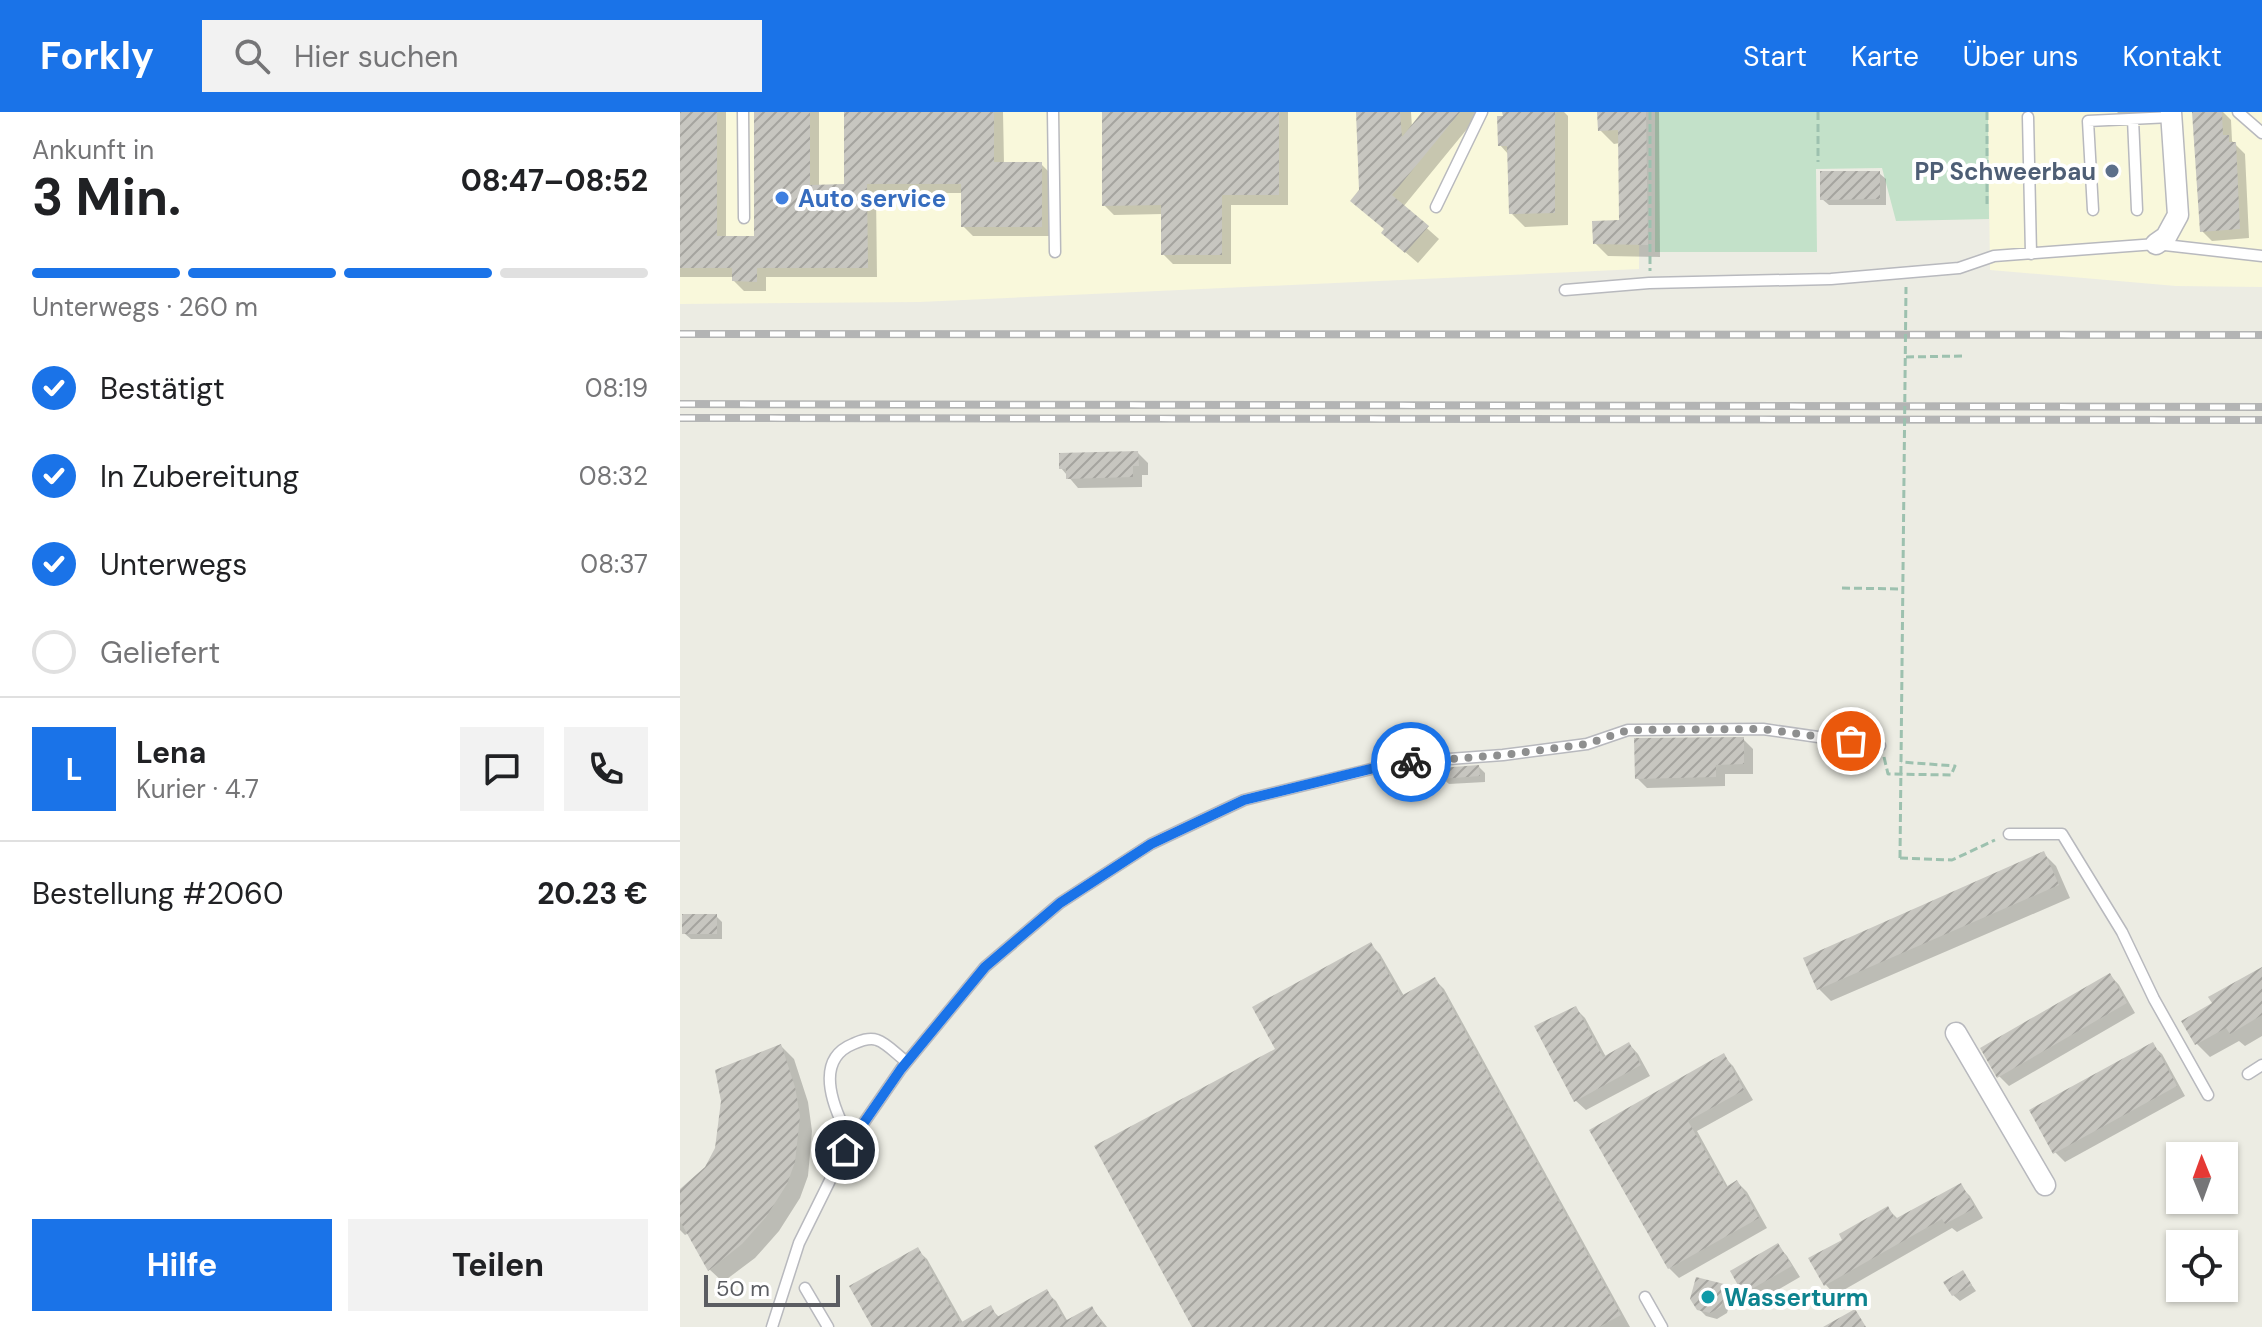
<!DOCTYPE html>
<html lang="de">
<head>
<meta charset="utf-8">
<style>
	:root { --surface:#fff; --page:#f2f2f2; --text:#202124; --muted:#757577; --line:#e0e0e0; --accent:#1a73e8 }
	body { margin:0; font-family:"DM Sans",sans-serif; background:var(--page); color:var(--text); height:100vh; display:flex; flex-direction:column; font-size:30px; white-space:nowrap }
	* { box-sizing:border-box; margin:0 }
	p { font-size:26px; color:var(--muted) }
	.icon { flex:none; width:44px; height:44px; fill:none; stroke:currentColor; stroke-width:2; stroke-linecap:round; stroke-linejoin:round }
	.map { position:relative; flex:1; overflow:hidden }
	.details { display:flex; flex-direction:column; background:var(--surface); width:680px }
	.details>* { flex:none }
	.needle { width:52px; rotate:359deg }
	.tools { position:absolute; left:1486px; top:1030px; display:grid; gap:16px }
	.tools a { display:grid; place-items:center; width:72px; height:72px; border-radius:0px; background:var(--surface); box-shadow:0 2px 6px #0004; font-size:40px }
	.scale { position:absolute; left:24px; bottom:20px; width:136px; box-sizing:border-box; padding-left:8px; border:4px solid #5b5d62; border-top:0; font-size:22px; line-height:28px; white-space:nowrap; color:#5b5d62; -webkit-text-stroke:6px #fff; paint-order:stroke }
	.pin { position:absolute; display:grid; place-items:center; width:68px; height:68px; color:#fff; margin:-34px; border:4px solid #fff; border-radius:50%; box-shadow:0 2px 8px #0007 }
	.courier { position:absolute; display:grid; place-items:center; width:80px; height:80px; margin:-40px; border:6px solid #1a73e8; border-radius:50%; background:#fff; color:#222; box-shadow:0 2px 10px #0007 }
	.headline em { font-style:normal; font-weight:700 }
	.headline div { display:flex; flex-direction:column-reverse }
	.headline { display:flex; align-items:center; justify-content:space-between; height:136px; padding:0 32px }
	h1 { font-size:52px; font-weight:700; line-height:60px }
	.bar { display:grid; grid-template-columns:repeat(4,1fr); gap:12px 8px; align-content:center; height:96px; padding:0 32px }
	.bar i { height:10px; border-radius:6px; background:var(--line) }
	.bar .active { background:var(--accent) }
	.bar p { grid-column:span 4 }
	.line { display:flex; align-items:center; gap:20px; padding:0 32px; border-top:2px solid var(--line) }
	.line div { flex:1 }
	.round { display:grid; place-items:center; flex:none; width:84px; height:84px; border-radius:0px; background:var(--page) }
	ol { padding:0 32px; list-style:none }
	li { display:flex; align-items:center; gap:24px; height:88px }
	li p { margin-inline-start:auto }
	li .icon { padding:8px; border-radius:50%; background:var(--accent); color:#fff; stroke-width:4 }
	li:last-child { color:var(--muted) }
	li i { width:44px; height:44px; border:4px solid var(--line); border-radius:50% }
	.cta { display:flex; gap:16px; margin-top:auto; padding:16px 32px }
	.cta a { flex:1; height:92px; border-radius:0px; background:var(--accent); color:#fff; font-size:32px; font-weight:700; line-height:92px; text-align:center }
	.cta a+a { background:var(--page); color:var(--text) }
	header { display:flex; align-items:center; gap:48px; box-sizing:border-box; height:112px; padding:0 40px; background:var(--accent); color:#fff }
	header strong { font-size:38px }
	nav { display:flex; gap:44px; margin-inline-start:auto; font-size:28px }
	.search { width:560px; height:72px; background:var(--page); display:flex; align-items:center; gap:20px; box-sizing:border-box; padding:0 28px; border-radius:0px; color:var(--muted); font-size:30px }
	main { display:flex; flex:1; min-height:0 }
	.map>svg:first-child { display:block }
</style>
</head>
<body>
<header>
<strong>Forkly</strong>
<div class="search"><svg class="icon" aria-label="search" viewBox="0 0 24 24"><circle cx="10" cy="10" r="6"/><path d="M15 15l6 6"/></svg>Hier suchen</div>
<nav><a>Start</a><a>Karte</a><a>Über uns</a><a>Kontakt</a></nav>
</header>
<main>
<section class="details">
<div class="headline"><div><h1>3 Min.</h1><p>Ankunft in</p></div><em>08:47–08:52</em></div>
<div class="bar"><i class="active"></i><i class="active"></i><i class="active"></i><i></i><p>Unterwegs · 260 m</p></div>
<ol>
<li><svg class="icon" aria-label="check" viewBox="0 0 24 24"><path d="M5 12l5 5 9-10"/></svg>Bestätigt<p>08:19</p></li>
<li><svg class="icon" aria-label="check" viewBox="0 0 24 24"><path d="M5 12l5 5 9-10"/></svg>In Zubereitung<p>08:32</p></li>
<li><svg class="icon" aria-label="check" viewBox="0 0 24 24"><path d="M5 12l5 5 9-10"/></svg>Unterwegs<p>08:37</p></li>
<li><i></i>Geliefert</li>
</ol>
<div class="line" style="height:144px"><b class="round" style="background:var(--accent);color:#fff">L</b><div><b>Lena</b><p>Kurier · 4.7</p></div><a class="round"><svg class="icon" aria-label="chat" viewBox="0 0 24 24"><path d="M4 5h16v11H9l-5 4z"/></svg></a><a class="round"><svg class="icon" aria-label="phone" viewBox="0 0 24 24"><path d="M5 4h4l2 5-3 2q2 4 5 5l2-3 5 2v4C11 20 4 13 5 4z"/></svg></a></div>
<div class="line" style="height:104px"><div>Bestellung #2060</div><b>20.23 €</b></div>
<div class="cta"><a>Hilfe</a><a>Teilen</a></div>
</section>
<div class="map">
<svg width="1582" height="1215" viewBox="0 0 1582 1215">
	<defs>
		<pattern id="building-hatch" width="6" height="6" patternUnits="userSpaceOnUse" patternTransform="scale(2)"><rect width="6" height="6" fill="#c7c6c0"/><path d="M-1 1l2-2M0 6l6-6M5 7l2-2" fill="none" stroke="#a5a49f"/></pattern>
	</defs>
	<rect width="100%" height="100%" fill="#ecece3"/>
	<!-- commercial -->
	<path fill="#f9f8db" d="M 0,0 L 960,0 L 959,157 L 240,190 L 0,192 Z
		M 1308,0 L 1582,0 L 1582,175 L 1496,174 L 1310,158 Z"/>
	<!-- green -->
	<path fill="#c3e1c9" d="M 975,0 L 1308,0 L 1309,107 L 1216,109 L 1202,56 L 1136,57 L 1137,140 L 975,140 Z"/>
	<!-- shadow -->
	<path fill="#0003" d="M 0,0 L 46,0 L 46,126 L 76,126 L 76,0 L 139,0 L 139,75 L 166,74 L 166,0 L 323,0 L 324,52 L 361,52 L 371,62 L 371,124 L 293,124 L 283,114 L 283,81 L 196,81 L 197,165 L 86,165 L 86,179 L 64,179 L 54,169 L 54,165 L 0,165 Z
		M 424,0 L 608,0 L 608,93 L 551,93 L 551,152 L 493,152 L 483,142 L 483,102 L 434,103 L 424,93 Z
		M 678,0 L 731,0 L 732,16 L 745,0 L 801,0 L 723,95 L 759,127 L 738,151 L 716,132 L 681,79 Z
		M 824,0 L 884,0 L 888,4 L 888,113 L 845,115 L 831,101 L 829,43 L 820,33 Z
		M 923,0 L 979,0 L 980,145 L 928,144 L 915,131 L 941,110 L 940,31 L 934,32 L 920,18 Z
		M 1437,0 L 1470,0 L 1470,4 L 1442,5 Z
		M 1514,0 L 1543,0 L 1551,8 L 1552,29 L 1565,42 L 1569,126 L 1532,129 L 1522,119 Z
		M 1199,61 L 1206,67 L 1206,93 L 1149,93 L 1142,87 Z
		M 458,341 L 468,351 L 468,363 L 462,363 L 462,375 L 398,376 L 381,356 Z
		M 1063,627 L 1073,637 L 1073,662 L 1045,662 L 1045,674 L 967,676 L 957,666 Z
		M 799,655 L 805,661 L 805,670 L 769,672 L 762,666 Z
		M 1364,742 L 1376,754 L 1390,786 L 1151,889 L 1139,877 Z
		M 36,804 L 42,810 L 42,827 L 11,827 L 4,821 Z
		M 690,832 L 700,842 L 724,884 L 755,868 L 764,877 L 950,1215 L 515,1215 L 598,938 Z
		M 1582,857 L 1582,924 L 1565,934 L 1559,929 L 1530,945 L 1517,932 L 1535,892 Z
		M 1430,863 L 1439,873 L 1455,901 L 1329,974 L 1319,964 Z
		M 895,896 L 905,906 L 926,945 L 949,932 L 958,942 L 970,964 L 906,998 L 896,989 Z
		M 1472,933 L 1482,942 L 1505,984 L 1385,1050 L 1375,1040 Z
		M 101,934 L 114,947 L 128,990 L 132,1019 L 128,1064 L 120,1086 L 99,1119 L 75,1146 L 43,1170 L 29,1157 L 9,1121 L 5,1123 L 0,1118 L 0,1079 L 26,1056 Z
		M 1043,944 L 1053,954 L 1073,988 L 1017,1019 L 1048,1075 L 1057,1070 L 1067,1080 L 1087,1116 L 999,1166 L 989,1156 L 911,1018 Z
		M 1280,1074 L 1290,1084 L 1303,1106 L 1277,1120 L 1272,1116 L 1155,1183 L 1146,1173 L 1131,1147 L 1165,1129 L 1208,1097 L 1219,1108 Z
		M 1098,1134 L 1107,1144 L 1120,1165 L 1075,1191 L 1065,1181 Z
		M 237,1138 L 247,1147 L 283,1211 L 310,1196 L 320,1206 L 366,1180 L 376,1189 L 388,1210 L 412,1196 L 427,1215 L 194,1215 Z
		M 1283,1161 L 1296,1179 L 1280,1189 L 1273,1183 Z
		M 1047,1175 L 1053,1181 L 1047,1201 L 1037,1207 L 1026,1204 L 1019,1197 Z"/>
	<!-- building -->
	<path fill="url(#building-hatch)" d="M 0,0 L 37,0 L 37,124 L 74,124 L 74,0 L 130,0 L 130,73 L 164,72 L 164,0 L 314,0 L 314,50 L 362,50 L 362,115 L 281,115 L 281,72 L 187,72 L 188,156 L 77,156 L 77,170 L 52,169 L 52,156 L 0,156 Z
		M 422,0 L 599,0 L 599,83 L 542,83 L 542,143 L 481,143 L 481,93 L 422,94 Z
		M 676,0 L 720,0 L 722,25 L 742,0 L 780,0 L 712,83 L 749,114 L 725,141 L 701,121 L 704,117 L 670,89 L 679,78 Z
		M 822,0 L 875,0 L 875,101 L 829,102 L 827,34 L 818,34 L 817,4 L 823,4 Z
		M 917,0 L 966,0 L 968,133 L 913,132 L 912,109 L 939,108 L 938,18 L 918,19 Z
		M 1512,0 L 1542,0 L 1543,23 L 1549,23 L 1549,30 L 1556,30 L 1560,117 L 1520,120 Z
		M 1140,59 L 1200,59 L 1200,87 L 1140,88 Z
		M 458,339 L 459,354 L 453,354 L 453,365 L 386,367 L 386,357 L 379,357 L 379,341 Z
		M 1064,625 L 1064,652 L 1036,653 L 1036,665 L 955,667 L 954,626 Z
		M 799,653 L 800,664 L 760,667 L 760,656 Z
		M 1364,739 L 1379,773 L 1137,878 L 1123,846 Z
		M 2,802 L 37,802 L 37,822 L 2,822 Z
		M 691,830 L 721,884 L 755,865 L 941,1203 L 919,1215 L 512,1215 L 414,1034 L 595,937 L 572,895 Z
		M 1582,855 L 1582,903 L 1550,922 L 1546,916 L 1515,933 L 1501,909 L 1532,891 L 1528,885 Z
		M 1430,861 L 1447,891 L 1317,966 L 1300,936 Z
		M 896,894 L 923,945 L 949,930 L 961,953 L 894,990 L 854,914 Z
		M 1473,930 L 1497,974 L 1373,1042 L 1349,998 Z
		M 101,932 L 115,975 L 120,1004 L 115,1050 L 107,1072 L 86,1105 L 62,1132 L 28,1159 L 0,1109 L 0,1077 L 25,1055 L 35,1036 L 41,989 L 35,958 Z
		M 1044,941 L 1064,978 L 1008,1009 L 1046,1075 L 1057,1068 L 1079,1106 L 988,1157 L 909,1018 Z
		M 1281,1071 L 1295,1096 L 1265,1112 L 1262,1107 L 1144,1174 L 1128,1146 L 1162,1128 L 1159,1122 L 1208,1094 L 1215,1107 Z
		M 1098,1131 L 1112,1154 L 1063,1182 L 1050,1159 Z
		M 238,1135 L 280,1211 L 311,1193 L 317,1205 L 367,1177 L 385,1209 L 412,1194 L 424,1215 L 192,1215 L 169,1174 Z
		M 1283,1158 L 1292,1173 L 1272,1184 L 1263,1170 Z
		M 1016,1165 L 1048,1173 L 1041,1195 L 1030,1201 L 1017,1198 L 1010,1187 Z
		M 1175,1197 L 1186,1215 L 1143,1215 Z"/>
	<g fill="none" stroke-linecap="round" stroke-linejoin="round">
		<!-- service casing -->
		<g stroke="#b8b9be" stroke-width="13">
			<path id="service" d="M 63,0 L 64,106
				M 373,0 L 375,140
				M 1558,0 L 1582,21
				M 1348,5 L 1351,142
				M 1453,7 L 1457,98
				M 756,95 L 802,0
				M 1413,98 L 1408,9 L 1491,5
				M 885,178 L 969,171 L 1151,167 L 1279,156 L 1314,144 L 1476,132 L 1582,144
				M 1329,722 L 1382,722 L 1442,820 L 1474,887 L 1528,983
				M 1568,962 L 1582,953
				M 171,1029 C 156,1002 131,949 173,932 C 180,929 189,925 197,928 C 207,931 218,944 227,950
				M 125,1176 L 148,1215
				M 965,1185 L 982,1215
				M 92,1215 L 119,1131 L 165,1038 L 221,957 L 305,855 L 380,791 L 471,732 L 564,688 L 683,659 L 715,651 L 823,643 L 907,632 L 948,618 L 1083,617 L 1200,634"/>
		</g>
		<!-- minor casing -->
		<g stroke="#b8b9be" stroke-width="23">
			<path id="minor" d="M 1476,132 L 1486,125 L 1498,103 L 1491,0
				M 1276,921 L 1365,1073"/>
		</g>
		<!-- path -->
		<path stroke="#9dc1af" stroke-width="3" stroke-dasharray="8 4" stroke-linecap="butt" d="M 970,0 L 970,159
			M 1138,0 L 1138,50
			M 1307,0 L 1307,93
			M 1226,245 L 1282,244
			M 1162,476 L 1223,477
			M 1204,645 L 1208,662 L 1271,663 L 1275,654 L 1221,650
			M 1220,746 L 1272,748 L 1315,728"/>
		<!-- service -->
		<use href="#service" stroke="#fff" stroke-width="10"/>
		<!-- minor -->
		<use href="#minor" stroke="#fff" stroke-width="20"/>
		<!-- rail casing -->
		<g stroke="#b3b4b4" stroke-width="8">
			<path id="rail" d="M 0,222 L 1582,223
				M 0,292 L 1582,295
				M 0,306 L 1582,308"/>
		</g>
		<!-- rail -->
		<use href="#rail" stroke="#fff" stroke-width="5" stroke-dasharray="15" stroke-linecap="butt"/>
		<!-- path-bridge -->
		<path stroke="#9dc1af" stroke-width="3" stroke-dasharray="8 4" stroke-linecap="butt" d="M 1220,746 L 1226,175"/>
	</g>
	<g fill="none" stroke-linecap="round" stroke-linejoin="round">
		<!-- done -->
		<path stroke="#8e8f8f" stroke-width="8" stroke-dasharray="0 14.4" d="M 731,650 L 823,643 L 907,632 L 948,618 L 1083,617 L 1171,629"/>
		<!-- route -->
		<path stroke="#1a73e8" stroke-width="10" d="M 165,1038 L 221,957 L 305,855 L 380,791 L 471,732 L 564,688 L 715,651 L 731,650"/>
	</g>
	<!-- markers -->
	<circle fill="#5c6f8a" stroke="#fff" stroke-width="3" cx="1432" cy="59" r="8"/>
	<circle fill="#3f7fe0" stroke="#fff" stroke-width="3" cx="102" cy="86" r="8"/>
	<circle fill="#0f9aa8" stroke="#fff" stroke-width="3" cx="1028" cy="1185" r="8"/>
	<g text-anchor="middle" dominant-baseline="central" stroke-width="8" stroke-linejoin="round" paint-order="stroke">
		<!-- service labels -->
		<g font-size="24" font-weight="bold" fill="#4e5e75" stroke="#fff" text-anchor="end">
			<text x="1416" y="59">PP Schweerbau</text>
		</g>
		<!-- shop labels -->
		<g font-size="24" font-weight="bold" fill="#366cbe" stroke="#fff" text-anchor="start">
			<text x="118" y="86">Auto service</text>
		</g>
		<!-- culture labels -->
		<g font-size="24" font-weight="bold" fill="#0d838f" stroke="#fff" text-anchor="start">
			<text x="1044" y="1185">Wasserturm</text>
		</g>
	</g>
</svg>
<div class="tools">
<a><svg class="needle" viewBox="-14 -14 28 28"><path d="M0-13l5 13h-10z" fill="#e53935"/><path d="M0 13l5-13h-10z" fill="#757577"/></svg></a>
<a><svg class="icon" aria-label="locate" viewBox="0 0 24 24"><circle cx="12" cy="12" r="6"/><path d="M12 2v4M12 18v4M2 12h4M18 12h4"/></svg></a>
</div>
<div class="scale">50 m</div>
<div class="pin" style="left:1171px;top:629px;background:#ea580c"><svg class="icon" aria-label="bag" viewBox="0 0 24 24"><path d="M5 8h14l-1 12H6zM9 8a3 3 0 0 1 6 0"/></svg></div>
<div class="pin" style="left:165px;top:1038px;background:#1f2937"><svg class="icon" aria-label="home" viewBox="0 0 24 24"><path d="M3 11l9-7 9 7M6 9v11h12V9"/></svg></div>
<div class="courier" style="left:731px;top:650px"><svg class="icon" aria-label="bike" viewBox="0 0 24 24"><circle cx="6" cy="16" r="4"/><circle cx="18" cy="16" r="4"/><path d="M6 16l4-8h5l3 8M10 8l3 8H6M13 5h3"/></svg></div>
</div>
</main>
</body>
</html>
